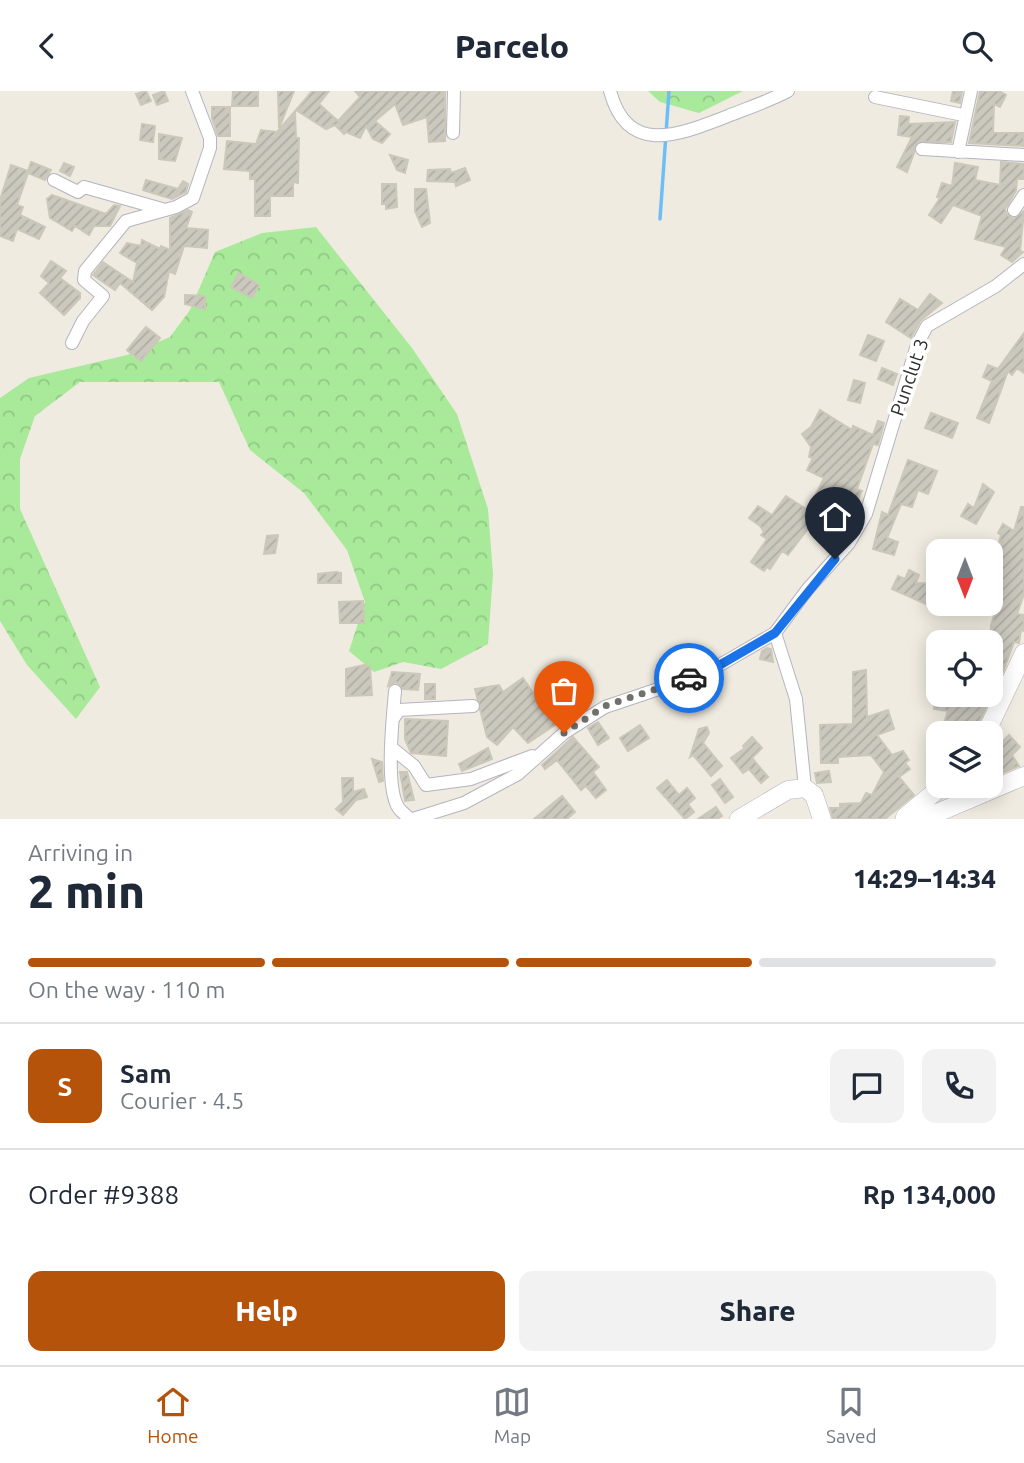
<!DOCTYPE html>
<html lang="en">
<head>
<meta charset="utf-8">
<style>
	:root { --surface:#fff; --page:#f2f2f3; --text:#1f2937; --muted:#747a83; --line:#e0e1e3; --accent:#b45309 }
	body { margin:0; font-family:Ubuntu,sans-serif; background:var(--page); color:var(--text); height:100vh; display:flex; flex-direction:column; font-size:26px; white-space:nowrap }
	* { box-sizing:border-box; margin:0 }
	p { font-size:23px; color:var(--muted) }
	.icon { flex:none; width:38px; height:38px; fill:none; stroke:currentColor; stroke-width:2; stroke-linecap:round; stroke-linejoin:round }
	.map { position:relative; height:728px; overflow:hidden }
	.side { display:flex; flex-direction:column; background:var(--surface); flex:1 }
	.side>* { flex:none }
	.needle { width:46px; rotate:180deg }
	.controls { position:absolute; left:926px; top:448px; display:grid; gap:14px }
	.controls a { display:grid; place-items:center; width:77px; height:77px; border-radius:14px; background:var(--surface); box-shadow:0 4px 18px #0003; font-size:35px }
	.pin { position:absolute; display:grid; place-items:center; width:60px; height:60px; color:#fff; margin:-72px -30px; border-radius:50% 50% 50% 0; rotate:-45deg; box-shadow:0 0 7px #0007 }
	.pin .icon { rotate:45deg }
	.courier { position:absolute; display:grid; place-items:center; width:70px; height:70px; margin:-35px; border:5px solid #1a73e8; border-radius:50%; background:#fff; color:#222; box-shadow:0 2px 9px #0007 }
	.headline em { font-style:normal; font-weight:800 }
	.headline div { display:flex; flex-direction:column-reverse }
	.headline { display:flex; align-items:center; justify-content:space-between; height:119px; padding:0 28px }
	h1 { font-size:46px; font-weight:800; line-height:52px }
	.bar { display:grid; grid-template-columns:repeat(4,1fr); gap:10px 7px; align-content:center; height:84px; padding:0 28px }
	.bar i { height:9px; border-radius:5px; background:var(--line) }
	.bar .active { background:var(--accent) }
	.bar p { grid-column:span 4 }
	.line { display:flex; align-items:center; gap:18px; padding:0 28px; border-top:2px solid var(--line) }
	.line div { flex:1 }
	.round { display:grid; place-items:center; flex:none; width:74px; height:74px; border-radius:14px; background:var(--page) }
	.primary-button { display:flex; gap:14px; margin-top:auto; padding:14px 28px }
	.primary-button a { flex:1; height:80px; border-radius:14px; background:var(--accent); color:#fff; font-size:28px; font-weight:800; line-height:80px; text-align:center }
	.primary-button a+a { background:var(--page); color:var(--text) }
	header { display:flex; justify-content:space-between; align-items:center; height:91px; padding:0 28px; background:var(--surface); font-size:32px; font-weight:800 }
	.tab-bar { display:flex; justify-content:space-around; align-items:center; height:98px; border-top:2px solid var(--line); background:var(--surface); font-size:19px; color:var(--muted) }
	.tab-bar a { display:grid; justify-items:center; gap:4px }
	.tab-bar .active { color:var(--accent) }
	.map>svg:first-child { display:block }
</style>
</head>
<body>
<header><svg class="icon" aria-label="back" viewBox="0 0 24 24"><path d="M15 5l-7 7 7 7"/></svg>Parcelo<svg class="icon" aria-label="search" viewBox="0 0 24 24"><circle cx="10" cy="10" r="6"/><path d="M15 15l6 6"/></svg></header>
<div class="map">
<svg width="1024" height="728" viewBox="0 0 1024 728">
	<defs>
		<pattern id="forest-crowns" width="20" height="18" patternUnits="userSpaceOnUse" patternTransform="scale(1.75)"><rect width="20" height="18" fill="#a8ea99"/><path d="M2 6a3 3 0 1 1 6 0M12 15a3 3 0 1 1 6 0" fill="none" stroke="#91c984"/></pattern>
		<pattern id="building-hatch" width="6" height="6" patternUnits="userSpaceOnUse" patternTransform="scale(1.75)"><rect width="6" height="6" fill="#cbc9be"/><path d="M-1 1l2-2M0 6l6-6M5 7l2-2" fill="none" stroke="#afada4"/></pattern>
	</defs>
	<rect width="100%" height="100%" fill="#f0ebe0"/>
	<!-- forest -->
	<path fill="url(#forest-crowns)" d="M 648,0 L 743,0 L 699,22 L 660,11 Z
		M 316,136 L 412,257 L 457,323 L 488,418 L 493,483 L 488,553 L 441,578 L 403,571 L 374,581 L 349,560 L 365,511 L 347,459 L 304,402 L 250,359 L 219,291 L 80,291 L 35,325 L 20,368 L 20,418 L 100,596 L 76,628 L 27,574 L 0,530 L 0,307 L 29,287 L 127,264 L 170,246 L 190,219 L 215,161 L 262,142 Z"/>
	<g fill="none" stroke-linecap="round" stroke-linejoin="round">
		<!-- stream -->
		<path stroke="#6cbef9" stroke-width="3.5" d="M 660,128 L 669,0"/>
	</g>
	<!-- building -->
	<path fill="url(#building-hatch)" stroke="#ccc8b9" stroke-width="2" d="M 146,0 L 151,10 L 141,14 L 136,3 Z
		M 164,0 L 168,10 L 157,14 L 153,4 Z
		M 233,0 L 258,0 L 258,15 L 232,15 Z
		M 278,0 L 294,0 L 279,37 Z
		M 312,0 L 329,0 L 319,13 L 338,30 L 360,6 L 355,0 L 445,0 L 445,50 L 429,51 L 427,26 L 403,34 L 395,13 L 375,30 L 390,43 L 382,52 L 373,48 L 366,35 L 360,47 L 346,41 L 344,43 L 335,34 L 326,38 L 296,19 Z
		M 953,0 L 962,0 L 960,12 L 951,10 Z
		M 980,0 L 999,0 L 1006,4 L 1000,16 L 994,13 L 993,42 L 1024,42 L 1024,55 L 969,52 Z
		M 212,16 L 230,16 L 230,45 L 218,45 L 212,27 Z
		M 295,20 L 296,47 L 299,47 L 298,92 L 293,91 L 293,105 L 270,105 L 270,125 L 255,125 L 255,88 L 250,88 L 250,80 L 224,78 L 227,50 L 256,53 L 261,39 L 277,41 Z
		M 900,25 L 909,26 L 908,33 L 955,31 L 951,51 L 918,51 L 907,81 L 897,76 L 912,46 L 898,44 Z
		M 142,33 L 155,35 L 153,51 L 140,49 Z
		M 159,43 L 182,47 L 175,70 L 159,68 Z
		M 390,64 L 408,69 L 405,82 L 397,79 Z
		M 31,71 L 51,79 L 45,89 L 28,82 L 17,114 L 23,116 L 20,124 L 45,136 L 39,148 L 17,138 L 13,150 L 0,145 L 0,109 L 11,74 L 28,80 Z
		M 1001,71 L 1024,73 L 1024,88 L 1017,88 L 1016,100 L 1005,118 L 1007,123 L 1013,128 L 1024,120 L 1020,160 L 1023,161 L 1012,171 L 1001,164 L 1006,156 L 975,148 L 982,125 L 953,114 L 941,132 L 929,124 L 940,107 L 937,106 L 942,92 L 952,95 L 955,72 L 978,76 L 975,89 L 1000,94 Z
		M 64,72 L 74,76 L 70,85 L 60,80 Z
		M 465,77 L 470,89 L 456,95 L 455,91 L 427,90 L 428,79 L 450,78 L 451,82 Z
		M 146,89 L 178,98 L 183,90 L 188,93 L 186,101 L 172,108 L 143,99 Z
		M 382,93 L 396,93 L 397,116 L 386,118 L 386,113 L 382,113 Z
		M 415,98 L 426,98 L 430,132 L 422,136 L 415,120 Z
		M 52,104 L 106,123 L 114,114 L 120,115 L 110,135 L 94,135 L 89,144 L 75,135 L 72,140 L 50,127 L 47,108 Z
		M 188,119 L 192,121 L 186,137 L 208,139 L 207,157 L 184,155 L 175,183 L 169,180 L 164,206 L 152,219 L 120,192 L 115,199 L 93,184 L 103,171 L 133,191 L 137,172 L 120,162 L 127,152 L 141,155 L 142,149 L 160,158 L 161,155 L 170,159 L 170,127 Z
		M 51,170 L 66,180 L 60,187 L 80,202 L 80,207 L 64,224 L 40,202 L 49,192 L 41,185 Z
		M 239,182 L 259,194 L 252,207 L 231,196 Z
		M 930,203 L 942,212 L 920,230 L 911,247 L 886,231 L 900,208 L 918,219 Z
		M 185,204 L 205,205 L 205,218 L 185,213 Z
		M 146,236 L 160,247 L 141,270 L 127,259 Z
		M 1024,242 L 1024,282 L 1017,277 L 1012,284 L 1008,280 L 989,332 L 977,327 L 992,290 L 983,286 L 988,274 L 998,278 Z
		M 868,244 L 884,250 L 876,270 L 860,264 Z
		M 882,277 L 897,283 L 893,294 L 878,288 Z
		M 854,289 L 865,292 L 860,312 L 848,309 Z
		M 820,319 L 852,339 L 853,335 L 873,344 L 878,330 L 884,332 L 878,354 L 873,353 L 857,398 L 862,400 L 852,419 L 857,421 L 847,437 L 832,431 L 839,415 L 816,403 L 824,387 L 807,379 L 813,367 L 809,366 L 811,356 L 802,343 L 811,336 Z
		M 931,322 L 958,332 L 952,347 L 925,337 Z
		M 908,369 L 937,380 L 928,403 L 918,399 L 912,416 L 901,413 L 887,447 L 898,451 L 894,464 L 873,458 L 882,421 L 888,424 Z
		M 983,393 L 994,401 L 976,433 L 961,425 L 968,413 L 974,417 Z
		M 786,405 L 826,431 L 819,440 L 812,435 L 807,439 L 788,464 L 782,460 L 770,478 L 767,476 L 764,480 L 751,471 L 767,448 L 761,444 L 764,441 L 760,435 L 749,427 L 758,415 L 772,424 Z
		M 1021,416 L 1024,416 L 1024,503 L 1017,523 L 1024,524 L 1024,540 L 1021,539 L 1019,552 L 1014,551 L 1003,581 L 990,579 L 991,534 L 998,512 L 990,509 L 990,480 L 1001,444 L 998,442 L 1003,433 L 1014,440 Z
		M 278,444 L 275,462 L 264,463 L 267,445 Z
		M 909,479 L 919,484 L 916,492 L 938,493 L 938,513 L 926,513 L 892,498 L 898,485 L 905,488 Z
		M 336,481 L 341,482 L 341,492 L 318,492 L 318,483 Z
		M 363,510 L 364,532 L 340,532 L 339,511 Z
		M 767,557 L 771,558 L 773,571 L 760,568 L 762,560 Z
		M 364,574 L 370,576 L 372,604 L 346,605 L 346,578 Z
		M 866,579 L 867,626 L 888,619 L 894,638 L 877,644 L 892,664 L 903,660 L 909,669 L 905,672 L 910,678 L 899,686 L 914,704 L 885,728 L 833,728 L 830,717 L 840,717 L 840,713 L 861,712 L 866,702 L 872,704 L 884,681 L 871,664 L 838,666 L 838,672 L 821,672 L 820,634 L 853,633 L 853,581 Z
		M 392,581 L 420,583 L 418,599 L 403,598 L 396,591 L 388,595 Z
		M 523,587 L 538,609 L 547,603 L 556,612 L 564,628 L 528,652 L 513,636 L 497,654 L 487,646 L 475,598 L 499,594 L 503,601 Z
		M 425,593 L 435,593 L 435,608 L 425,608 Z
		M 945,604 L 991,606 L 974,642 L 955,642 L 958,633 L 945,629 L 948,620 L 934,618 L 935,609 L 944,609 Z
		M 405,628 L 448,630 L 446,665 L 411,662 L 405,648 Z
		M 598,631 L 609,647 L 598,654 L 588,637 Z
		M 640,634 L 649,647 L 628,660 L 620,647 Z
		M 707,636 L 709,642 L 703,652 L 722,675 L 711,685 L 693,664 L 690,666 L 699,638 Z
		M 1009,644 L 1020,656 L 1012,664 L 1019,675 L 990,687 L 990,663 Z
		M 573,646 L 599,676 L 593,681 L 606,699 L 596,707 L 586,695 L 581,699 L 557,669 L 545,678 L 542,674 Z
		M 752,646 L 762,657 L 752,667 L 768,686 L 761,692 L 749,678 L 743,682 L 731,667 L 745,657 L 743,655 Z
		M 488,657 L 492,668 L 462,680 L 459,673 Z
		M 372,668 L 382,671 L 383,690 L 379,691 Z
		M 829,680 L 831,691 L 817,692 L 815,682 Z
		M 400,681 L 407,681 L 414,709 L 405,710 Z
		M 342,687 L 353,687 L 353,701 L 364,698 L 367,706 L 356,709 L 343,724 L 336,718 L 343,711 Z
		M 720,688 L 733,706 L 725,712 L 712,694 Z
		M 667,689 L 679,704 L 687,697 L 695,707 L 688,713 L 694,721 L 685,728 L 657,697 Z
		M 562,705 L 575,721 L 567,728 L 534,728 Z
		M 716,716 L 722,725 L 717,728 L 698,728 Z"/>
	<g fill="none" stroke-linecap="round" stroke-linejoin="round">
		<!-- street casing -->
		<g stroke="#b4b4c2" stroke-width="14">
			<path id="street" d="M 610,0 C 628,67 681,43 728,25 C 748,17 769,10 788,0
				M 875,6 L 963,24
				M 453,42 L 454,0
				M 922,58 L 1024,64
				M 958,61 L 971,0
				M 54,89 L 78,101 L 84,96 L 162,118
				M 1014,119 L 1024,104
				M 72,252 L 83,230 L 103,205 L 84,189 L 85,180 L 126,130 L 176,116 L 193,107 L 210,57 L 210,47 L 192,0
				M 775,542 L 796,608 L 805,697
				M 395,600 C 393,625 385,695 398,716 C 400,720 406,724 410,728
				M 393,628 L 399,619 L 473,615
				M 393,658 L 414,675 L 426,694 L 471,688 L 532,665
				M 413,728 L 464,712 L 518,683 L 564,642 L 605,616 L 706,582 L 775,542 L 807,499 L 849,452 L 866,423 L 917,254 L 927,235 L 996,195 L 1024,173"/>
		</g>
		<!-- secondary casing -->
		<g stroke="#b4b4c2" stroke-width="19">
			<path id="secondary" d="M 986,642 L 1024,562
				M 905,726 L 942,695
				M 739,728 L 788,699 L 805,697 L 814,704 L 822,728
				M 914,728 L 937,722 L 1024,685"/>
		</g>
		<!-- street -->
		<use href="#street" stroke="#fff" stroke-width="12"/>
		<!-- secondary -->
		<use href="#secondary" stroke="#fff" stroke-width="18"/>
	</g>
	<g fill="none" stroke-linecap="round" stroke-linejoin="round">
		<!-- done -->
		<path stroke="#72706c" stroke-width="7" stroke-dasharray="0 12.6" d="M 564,642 L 605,615 L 689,587"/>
		<!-- route -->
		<path stroke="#1a73e8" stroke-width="9" d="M 689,587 L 706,582 L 775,542 L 835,468"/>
	</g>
	<g text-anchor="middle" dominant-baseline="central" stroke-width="7" stroke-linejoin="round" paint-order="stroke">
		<!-- street labels -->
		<g font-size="19" fill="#2e2e2e" stroke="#fff">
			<text transform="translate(909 286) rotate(-71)">Punclut 3</text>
		</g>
	</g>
</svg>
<div class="controls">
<a><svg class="needle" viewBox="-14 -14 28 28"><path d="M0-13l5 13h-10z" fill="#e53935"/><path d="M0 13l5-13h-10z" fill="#747a83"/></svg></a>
<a><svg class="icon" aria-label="locate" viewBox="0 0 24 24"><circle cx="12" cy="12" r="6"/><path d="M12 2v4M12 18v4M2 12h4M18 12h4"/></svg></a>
<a><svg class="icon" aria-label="layers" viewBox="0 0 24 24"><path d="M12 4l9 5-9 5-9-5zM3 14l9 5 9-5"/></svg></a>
</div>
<div class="pin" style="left:564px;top:642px;background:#ea580c"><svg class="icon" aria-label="bag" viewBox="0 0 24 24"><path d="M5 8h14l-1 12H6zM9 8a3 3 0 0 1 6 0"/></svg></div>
<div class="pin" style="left:835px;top:468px;background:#1f2937"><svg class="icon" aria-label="home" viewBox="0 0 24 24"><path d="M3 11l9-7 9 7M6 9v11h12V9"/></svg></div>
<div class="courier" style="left:689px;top:587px"><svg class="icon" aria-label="car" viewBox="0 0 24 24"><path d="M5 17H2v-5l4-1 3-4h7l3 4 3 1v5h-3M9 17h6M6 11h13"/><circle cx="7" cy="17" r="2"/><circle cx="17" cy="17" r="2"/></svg></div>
</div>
<section class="side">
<div class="headline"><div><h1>2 min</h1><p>Arriving in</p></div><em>14:29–14:34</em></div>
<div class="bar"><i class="active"></i><i class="active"></i><i class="active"></i><i></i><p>On the way · 110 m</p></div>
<div class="line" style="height:126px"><b class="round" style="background:var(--accent);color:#fff">S</b><div><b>Sam</b><p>Courier · 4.5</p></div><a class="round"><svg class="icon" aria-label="chat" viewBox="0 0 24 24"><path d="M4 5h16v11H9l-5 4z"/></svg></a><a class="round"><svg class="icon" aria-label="phone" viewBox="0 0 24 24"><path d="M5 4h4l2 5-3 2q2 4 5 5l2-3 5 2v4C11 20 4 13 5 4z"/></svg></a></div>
<div class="line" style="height:91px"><div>Order #9388</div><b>Rp 134,000</b></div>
<div class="primary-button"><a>Help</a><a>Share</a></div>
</section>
<nav class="tab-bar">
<a class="active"><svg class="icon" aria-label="home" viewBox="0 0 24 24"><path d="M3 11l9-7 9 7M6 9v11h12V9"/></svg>Home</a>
<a><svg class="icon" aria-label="map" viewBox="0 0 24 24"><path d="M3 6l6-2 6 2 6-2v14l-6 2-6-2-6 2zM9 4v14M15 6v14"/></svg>Map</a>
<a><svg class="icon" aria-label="saved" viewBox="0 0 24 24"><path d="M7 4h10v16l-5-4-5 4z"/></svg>Saved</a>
</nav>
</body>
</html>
